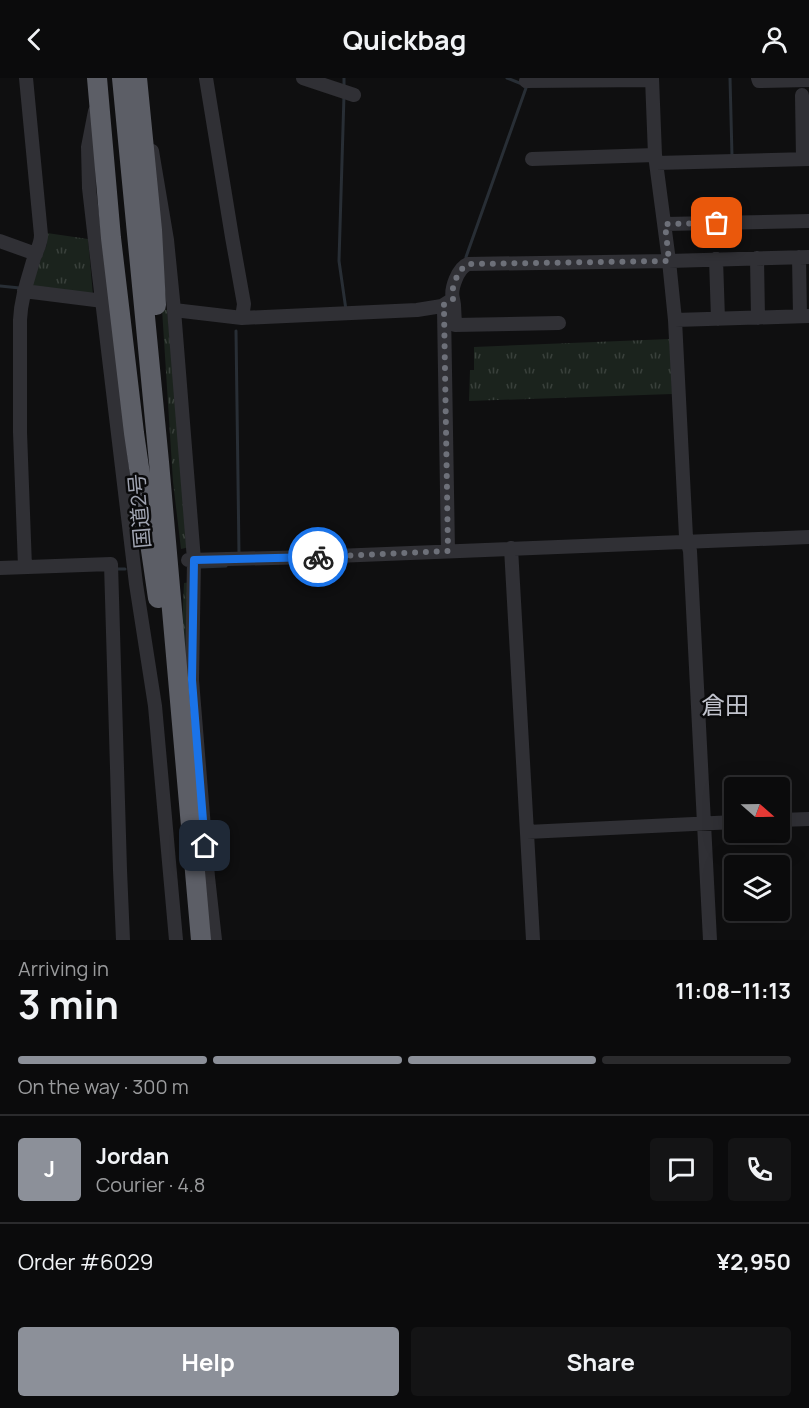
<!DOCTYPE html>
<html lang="en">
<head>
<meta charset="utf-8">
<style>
	:root { --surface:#0b0b0c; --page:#141415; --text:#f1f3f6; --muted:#9a9b9d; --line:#2b2b2d; --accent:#8c9099 }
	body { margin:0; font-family:Manrope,"Noto Sans JP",sans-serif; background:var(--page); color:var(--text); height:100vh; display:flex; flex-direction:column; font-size:22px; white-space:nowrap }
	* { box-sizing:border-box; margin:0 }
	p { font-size:20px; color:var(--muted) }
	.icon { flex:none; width:33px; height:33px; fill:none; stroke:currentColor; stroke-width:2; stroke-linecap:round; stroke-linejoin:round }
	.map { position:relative; height:862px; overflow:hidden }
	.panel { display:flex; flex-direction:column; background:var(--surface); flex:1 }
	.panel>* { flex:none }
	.needle { width:39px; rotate:110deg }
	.controls { position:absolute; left:724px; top:699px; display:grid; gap:12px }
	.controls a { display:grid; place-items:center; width:66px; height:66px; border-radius:6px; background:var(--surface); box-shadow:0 6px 24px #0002,0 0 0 2px var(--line); font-size:30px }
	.pin { position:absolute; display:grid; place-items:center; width:51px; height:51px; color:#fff; margin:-26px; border-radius:12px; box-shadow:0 3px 9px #0006 }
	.courier { position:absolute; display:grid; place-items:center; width:60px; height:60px; margin:-30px; border:4px solid #1a73e8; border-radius:50%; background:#fff; color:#222; box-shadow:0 2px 8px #0007 }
	.overview em { font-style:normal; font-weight:700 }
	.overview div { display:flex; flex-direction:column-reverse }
	.overview { display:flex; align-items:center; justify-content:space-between; height:102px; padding:0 18px }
	h1 { font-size:39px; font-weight:700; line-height:45px }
	.bar { display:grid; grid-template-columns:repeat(4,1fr); gap:9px 6px; align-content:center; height:72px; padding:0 18px }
	.bar i { height:8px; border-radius:4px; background:var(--line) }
	.bar .selected { background:var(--accent) }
	.bar p { grid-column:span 4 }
	.line { display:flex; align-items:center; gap:15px; padding:0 18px; border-top:2px solid var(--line) }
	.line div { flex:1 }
	.round { display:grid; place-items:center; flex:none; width:63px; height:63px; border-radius:6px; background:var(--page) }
	.action { display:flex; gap:12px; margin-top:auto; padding:12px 18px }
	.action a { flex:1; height:69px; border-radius:6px; background:var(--accent); color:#fff; font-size:24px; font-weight:700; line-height:69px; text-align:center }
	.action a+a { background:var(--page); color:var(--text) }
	header { display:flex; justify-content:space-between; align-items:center; height:78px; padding:0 18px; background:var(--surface); font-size:27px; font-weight:700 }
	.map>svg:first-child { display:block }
</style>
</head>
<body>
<header><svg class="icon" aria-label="back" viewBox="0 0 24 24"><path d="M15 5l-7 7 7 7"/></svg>Quickbag<svg class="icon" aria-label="person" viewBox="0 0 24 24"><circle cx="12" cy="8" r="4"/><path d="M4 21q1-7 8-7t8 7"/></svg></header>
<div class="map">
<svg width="809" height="862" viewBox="0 0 809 862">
	<defs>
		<pattern id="grass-tufts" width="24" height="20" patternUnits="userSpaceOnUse" patternTransform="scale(1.5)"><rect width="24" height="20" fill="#1b231d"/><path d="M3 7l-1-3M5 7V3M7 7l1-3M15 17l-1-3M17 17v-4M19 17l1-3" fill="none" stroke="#39403b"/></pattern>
	</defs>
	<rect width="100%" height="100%" fill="#0f0f10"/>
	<!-- grass -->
	<path fill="url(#grass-tufts)" d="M 47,155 L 88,161 L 93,217 L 32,210 L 31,206 L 47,166 Z
		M 162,231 L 167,232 L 190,469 L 181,471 L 173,404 Z
		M 670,261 L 672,316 L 469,323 L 470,292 L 474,292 L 474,269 Z
		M 192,504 L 187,599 L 182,550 L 184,505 Z"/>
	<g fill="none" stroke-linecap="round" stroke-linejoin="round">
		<!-- stream -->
		<path stroke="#282e35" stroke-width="3" d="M 730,0 L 732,78 L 731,78
			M 344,10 L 344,0
			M 344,17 L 339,183 L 346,232
			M 466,182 L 466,179 L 526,10 L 522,6 L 507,0
			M 0,208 L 20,210
			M 236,253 L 239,476
			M 201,489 L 226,488
			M 115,491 L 125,491"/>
		<!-- minor -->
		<path stroke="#303035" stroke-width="14" d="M 206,0 L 232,159 L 244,226 L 242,240
			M 303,0 L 354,17
			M 652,0 L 655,77 L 669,183 L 675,242 L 686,459 L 690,473 L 710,862
			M 758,0 L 759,3 L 809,2
			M 526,3 L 652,2
			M 802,17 L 803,81
			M 95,33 L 88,69 L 89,110 L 99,197 L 136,506 L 155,628 L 176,862
			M 152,73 L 167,162 L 174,232 L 194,482 L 192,602 L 208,799 L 215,862
			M 532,81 L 655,77
			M 656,85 L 809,81
			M 665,146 L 809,143
			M 0,163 L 36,176
			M 799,179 L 800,238
			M 757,180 L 758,240
			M 716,181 L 718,241
			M 24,213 L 111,224
			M 453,221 L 454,227 L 455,247 L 559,245
			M 442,228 L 444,232 L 448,473
			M 174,232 L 242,240 L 417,232 L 442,228 L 453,221 C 450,211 458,190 468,186 L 669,183 L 809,179
			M 675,242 L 809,238
			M 511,470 L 533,862
			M 188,482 L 311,479 L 809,459
			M 25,489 L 20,354 L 20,242 C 21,220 28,201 34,180 C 37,172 41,166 41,157 L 26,0
			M 0,490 L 111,486 L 120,792 L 123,862
			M 780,742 L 809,741
			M 527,754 L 735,744"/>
		<!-- highway -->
		<path stroke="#5c5e66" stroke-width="20" d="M 97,0 L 111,160 L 134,355 L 158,520
			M 122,0 L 159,384 L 201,862
			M 137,0 L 152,152 L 156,227"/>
	</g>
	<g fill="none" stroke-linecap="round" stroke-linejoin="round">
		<!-- done -->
		<path stroke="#6d7079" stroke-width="6" stroke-dasharray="0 10.8" d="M 318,479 L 448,473 L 444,232 L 442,228 L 453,221 C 450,211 458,191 468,186 L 669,183 L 665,146 L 717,145"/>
		<!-- route -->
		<path stroke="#1a73e8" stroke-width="8" d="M 205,768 L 192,602 L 194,482 L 318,479"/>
	</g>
	<g text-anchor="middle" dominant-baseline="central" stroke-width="5" stroke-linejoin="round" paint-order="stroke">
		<!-- street labels -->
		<g font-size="21" fill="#a0a4b1" stroke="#0a0a0b">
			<text transform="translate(139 433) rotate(-95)">国道2号</text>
		</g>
		<!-- quarter labels -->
		<g font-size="24" fill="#c1c3cd" stroke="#0a0a0b">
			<text x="725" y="626">倉田</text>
		</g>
	</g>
</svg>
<div class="controls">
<a><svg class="needle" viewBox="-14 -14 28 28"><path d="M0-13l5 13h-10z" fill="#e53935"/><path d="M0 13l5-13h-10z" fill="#9a9b9d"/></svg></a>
<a><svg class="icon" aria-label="layers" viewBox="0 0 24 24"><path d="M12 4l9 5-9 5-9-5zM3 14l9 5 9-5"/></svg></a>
</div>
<div class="pin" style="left:717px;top:145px;background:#ea580c"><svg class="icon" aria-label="bag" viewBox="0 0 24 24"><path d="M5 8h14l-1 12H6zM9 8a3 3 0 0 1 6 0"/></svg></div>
<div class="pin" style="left:205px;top:768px;background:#1f2937"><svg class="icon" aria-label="home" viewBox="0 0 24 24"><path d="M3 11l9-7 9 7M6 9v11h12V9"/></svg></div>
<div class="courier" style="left:318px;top:479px"><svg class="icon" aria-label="bike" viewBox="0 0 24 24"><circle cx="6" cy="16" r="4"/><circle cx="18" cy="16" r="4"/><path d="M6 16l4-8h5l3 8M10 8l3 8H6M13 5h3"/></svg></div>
</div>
<section class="panel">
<div class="overview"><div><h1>3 min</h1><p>Arriving in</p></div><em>11:08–11:13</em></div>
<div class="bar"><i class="selected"></i><i class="selected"></i><i class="selected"></i><i></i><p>On the way · 300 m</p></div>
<div class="line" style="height:108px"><b class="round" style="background:var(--accent);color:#fff">J</b><div><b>Jordan</b><p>Courier · 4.8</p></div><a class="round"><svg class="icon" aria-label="chat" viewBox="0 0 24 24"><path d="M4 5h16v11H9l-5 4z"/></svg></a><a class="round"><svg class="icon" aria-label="phone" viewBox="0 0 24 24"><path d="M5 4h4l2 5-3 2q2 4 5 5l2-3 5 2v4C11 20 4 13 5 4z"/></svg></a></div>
<div class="line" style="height:78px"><div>Order #6029</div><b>¥2,950</b></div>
<div class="action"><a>Help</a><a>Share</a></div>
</section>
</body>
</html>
